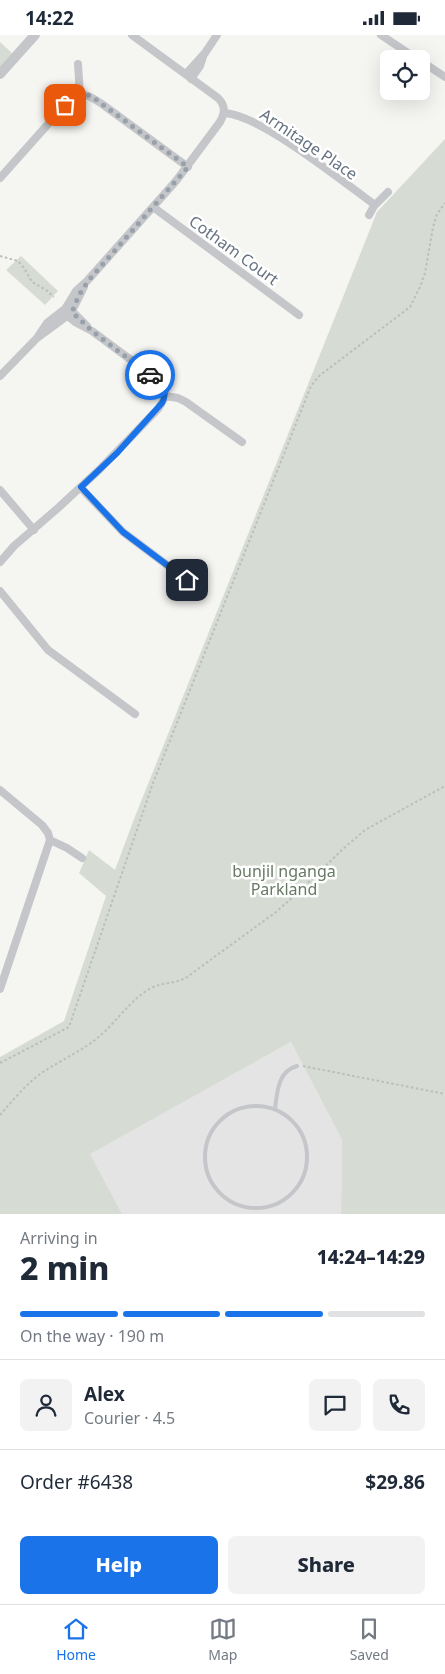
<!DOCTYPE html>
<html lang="en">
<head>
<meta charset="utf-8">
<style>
	:root { --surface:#fff; --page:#f2f2f3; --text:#1f2937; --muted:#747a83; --line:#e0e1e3; --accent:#1a73e8 }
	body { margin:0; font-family:"Noto Sans",sans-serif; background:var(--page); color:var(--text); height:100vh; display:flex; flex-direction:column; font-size:19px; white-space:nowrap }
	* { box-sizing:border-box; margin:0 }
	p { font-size:16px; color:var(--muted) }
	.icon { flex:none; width:28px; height:28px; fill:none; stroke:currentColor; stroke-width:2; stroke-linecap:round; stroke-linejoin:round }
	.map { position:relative; height:1179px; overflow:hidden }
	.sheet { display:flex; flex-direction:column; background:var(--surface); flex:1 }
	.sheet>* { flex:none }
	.fabs { position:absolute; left:380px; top:15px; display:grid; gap:10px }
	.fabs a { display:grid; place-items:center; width:50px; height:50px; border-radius:8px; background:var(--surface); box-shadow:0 5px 20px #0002; font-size:25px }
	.pin { position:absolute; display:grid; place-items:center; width:42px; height:42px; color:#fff; margin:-21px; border-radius:10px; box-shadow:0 2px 8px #0006 }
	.courier { position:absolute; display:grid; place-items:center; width:50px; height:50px; margin:-25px; border:4px solid #1a73e8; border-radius:50%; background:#fff; color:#222; box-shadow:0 1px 6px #0007 }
	.summary em { font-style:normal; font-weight:800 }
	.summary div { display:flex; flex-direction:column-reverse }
	.summary { display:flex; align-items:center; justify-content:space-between; height:85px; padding:0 20px }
	h1 { font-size:32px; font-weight:800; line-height:38px }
	.bar { display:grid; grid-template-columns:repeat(4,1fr); gap:8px 5px; align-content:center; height:60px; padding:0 20px }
	.bar i { height:6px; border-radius:4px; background:var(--line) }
	.bar .current { background:var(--accent) }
	.bar p { grid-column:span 4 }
	.line { display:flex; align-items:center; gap:12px; padding:0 20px; border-top:1px solid var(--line) }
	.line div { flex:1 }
	.round { display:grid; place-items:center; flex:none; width:52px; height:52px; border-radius:8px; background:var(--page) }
	.primary-button { display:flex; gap:10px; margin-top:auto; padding:10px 20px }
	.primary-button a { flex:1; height:58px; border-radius:8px; background:var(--accent); color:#fff; font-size:20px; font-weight:800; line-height:58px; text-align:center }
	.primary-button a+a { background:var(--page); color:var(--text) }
	.status { display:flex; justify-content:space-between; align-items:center; height:35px; padding:0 25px; background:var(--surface); direction:ltr }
	.status svg { height:14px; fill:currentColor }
	.dock { display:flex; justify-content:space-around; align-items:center; height:70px; border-top:1px solid var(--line); background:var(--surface); font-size:14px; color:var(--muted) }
	.dock a { display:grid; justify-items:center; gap:2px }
	.dock .current { color:var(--accent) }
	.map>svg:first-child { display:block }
</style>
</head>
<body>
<div class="status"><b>14:22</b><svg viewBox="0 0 49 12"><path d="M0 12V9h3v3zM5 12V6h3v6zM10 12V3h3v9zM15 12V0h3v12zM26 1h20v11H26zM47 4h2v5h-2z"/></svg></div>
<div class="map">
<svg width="445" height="1179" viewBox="0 0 445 1179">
	<rect width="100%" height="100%" fill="#f5f5f2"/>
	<!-- built -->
	<path fill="#e3e4e3" d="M 291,1007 L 342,1105 L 341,1179 L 122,1179 L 89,1119 Z"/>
	<!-- green -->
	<path fill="#d6dcd3" d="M 0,7 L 12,18 L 0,32 Z
		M 445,104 L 445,1179 L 341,1179 L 342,1105 L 291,1007 L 90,1119 L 122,1179 L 0,1179 L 0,1022 L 64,986 L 106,861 L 79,838 L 89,815 L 115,835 L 134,784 L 377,177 Z
		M 21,221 L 58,256 L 45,270 L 6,235 Z"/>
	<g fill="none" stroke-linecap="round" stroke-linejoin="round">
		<!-- path -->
		<path stroke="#bbbdbf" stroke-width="2" stroke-dasharray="2.5 2.5" stroke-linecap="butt" d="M 0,221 L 18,226 L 24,233 L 32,247 L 46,255 L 54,262
			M 0,1028 L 69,992 L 153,748 L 311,351 L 319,341 L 410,272 L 420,252 L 425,238 L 433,192 L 437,179 L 445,168
			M 303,1031 L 445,1059
			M 0,1080 C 13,1065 27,1048 43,1037 C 63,1024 84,1015 101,1000 C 118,985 131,964 151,953 C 163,947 176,949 187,942 L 276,877 L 293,862 L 344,813 L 365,795 L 445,751"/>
		<!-- service -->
		<path stroke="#c4c6ca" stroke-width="4" d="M205 1122a51 51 0 1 1 102 0a51 51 0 1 1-102 0Z
			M 275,1074 C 277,1057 278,1036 297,1031"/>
		<!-- minor -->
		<path stroke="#c4c6ca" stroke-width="8" d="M 381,0 L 417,24
			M 421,26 L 445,42
			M 78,29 L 80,59
			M 186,39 L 205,18 L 217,0
			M 191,44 L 200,31 L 203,22
			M 225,78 C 262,81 342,146 375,170
			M 0,143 L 65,70 C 80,55 86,58 102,69 L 188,132
			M 153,172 L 299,280
			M 369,180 L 374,171 L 388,157
			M 67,275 L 75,279 L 87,291
			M 37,303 L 47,288 L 65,274 L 76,256 L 87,246 L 176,146 L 220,87 C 225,78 226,71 218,63 L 132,0
			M 0,341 L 37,303 L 71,278 L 84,252
			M 165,361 L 178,363 L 186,367 L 242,407
			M 81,453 L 123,497 L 187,545
			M 0,455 L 34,495
			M 0,527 L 14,511 L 58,473 L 99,435 L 158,374 L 164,364 L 165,358 L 158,345 L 92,296 L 75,287 L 70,283 L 65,274
			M 0,556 L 48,615 L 135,679
			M 0,755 L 42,790 L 48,798 L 50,805 L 67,813 L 82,823
			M 0,954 L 50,805"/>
		<!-- tertiary -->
		<path stroke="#c4c6ca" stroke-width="10" d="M 0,39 L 35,0"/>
	</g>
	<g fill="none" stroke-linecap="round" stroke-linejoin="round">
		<!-- done -->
		<path stroke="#98a0a9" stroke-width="5" stroke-dasharray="0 9" d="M 65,70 C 73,62 79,57 91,61 L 188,132 L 88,246 L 79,260 L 72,277 L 92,296 L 150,340"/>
		<!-- route -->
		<path stroke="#1a73e8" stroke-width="6" d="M 150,340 C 161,347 169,356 162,368 L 117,418 L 81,452 L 123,497 L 187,545"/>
	</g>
	<g text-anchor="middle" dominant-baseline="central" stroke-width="5" stroke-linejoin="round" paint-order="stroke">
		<!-- street labels -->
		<g font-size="16" fill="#667381" stroke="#fff">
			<text transform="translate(309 109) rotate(34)">Armitage Place</text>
			<text transform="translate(234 215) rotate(36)">Cotham Court</text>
		</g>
		<!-- park labels -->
		<g font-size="16" fill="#677964" stroke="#fff">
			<text x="284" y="836">bunjil nganga<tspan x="284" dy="18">Parkland</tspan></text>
		</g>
	</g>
</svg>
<div class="fabs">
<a><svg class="icon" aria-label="locate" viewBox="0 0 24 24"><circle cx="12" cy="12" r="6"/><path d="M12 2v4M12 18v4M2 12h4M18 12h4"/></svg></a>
</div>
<div class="pin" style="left:65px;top:70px;background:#ea580c"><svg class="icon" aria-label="bag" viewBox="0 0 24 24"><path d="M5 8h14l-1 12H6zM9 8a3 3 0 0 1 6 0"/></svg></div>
<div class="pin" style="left:187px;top:545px;background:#1f2937"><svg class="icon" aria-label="home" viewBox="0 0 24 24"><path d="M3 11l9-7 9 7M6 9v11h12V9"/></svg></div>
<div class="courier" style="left:150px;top:340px"><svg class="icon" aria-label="car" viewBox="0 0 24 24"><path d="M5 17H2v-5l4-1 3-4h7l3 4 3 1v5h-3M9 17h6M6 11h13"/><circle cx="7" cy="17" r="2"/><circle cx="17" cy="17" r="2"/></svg></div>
</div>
<section class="sheet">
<div class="summary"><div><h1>2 min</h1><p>Arriving in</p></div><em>14:24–14:29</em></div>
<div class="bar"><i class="current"></i><i class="current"></i><i class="current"></i><i></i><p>On the way · 190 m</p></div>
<div class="line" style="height:90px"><a class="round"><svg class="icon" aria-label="person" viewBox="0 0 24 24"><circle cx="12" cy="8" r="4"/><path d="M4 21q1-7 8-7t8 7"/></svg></a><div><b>Alex</b><p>Courier · 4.5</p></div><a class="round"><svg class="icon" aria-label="chat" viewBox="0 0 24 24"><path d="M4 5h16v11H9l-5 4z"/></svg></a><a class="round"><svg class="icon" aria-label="phone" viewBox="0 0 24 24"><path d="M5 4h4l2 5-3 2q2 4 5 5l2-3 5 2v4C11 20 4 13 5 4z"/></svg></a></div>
<div class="line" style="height:65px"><div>Order #6438</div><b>$29.86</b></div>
<div class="primary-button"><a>Help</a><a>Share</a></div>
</section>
<nav class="dock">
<a class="current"><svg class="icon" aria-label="home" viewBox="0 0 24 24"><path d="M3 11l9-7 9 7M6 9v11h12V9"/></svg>Home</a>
<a><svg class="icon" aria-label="map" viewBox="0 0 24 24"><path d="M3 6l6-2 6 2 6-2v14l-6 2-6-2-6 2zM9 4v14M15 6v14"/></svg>Map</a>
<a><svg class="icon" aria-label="saved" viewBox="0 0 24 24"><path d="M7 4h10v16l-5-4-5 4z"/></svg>Saved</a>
</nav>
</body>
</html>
